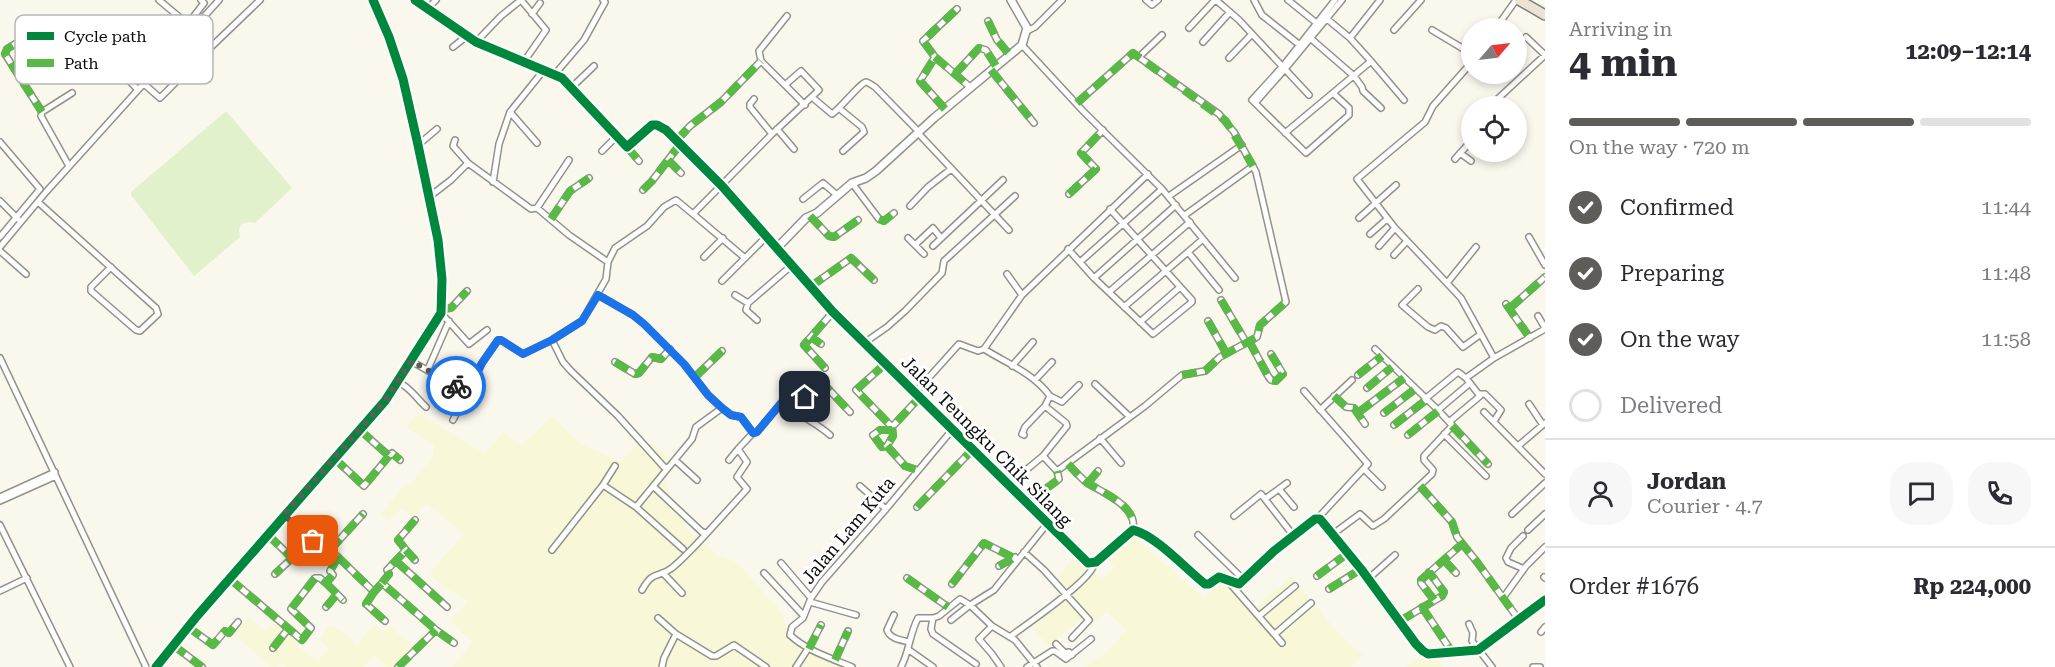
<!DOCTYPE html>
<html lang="en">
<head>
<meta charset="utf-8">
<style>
	:root { --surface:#fff; --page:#f7f7f7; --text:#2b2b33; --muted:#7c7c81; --line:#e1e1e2; --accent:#5e5d59 }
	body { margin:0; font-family:"Roboto Serif",serif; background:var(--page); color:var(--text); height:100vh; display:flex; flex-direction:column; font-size:22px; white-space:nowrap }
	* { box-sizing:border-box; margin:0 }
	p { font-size:20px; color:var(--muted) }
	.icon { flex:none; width:33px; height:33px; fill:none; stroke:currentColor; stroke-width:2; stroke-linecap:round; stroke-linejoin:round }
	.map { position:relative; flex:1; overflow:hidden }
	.side { display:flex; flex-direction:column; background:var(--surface); width:510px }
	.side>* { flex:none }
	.needle { width:39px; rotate:62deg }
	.buttons { position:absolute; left:1461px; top:18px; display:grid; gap:12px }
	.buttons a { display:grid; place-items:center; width:66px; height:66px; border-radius:50%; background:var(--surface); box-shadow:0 3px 9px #0003; font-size:30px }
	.pin { position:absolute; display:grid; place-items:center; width:51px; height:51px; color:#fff; margin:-26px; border-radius:12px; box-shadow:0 3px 9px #0006 }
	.courier { position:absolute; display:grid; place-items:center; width:60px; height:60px; margin:-30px; border:4px solid #1a73e8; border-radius:50%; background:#fff; color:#222; box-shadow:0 2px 8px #0007 }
	.summary em { font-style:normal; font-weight:700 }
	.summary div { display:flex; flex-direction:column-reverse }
	.summary { display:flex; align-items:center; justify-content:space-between; height:102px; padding:0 24px }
	h1 { font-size:39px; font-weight:700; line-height:45px }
	.bar { display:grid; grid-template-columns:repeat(4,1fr); gap:9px 6px; align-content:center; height:72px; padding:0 24px }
	.bar i { height:8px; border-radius:4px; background:var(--line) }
	.bar .current { background:var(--accent) }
	.bar p { grid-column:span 4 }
	.line { display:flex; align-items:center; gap:15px; padding:0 24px; border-top:2px solid var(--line) }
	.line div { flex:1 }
	.round { display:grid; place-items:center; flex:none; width:63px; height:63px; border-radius:24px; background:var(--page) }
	ol { padding:0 24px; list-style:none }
	li { display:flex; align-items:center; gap:18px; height:66px }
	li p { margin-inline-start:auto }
	li .icon { padding:6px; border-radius:50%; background:var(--accent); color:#fff; stroke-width:4 }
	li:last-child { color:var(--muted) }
	li i { width:33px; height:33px; border:3px solid var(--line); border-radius:50% }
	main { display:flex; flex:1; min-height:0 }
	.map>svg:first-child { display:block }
</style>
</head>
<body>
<main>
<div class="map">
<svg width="1545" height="667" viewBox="0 0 1545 667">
	<rect width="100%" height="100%" fill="#faf8ed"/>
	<!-- farmland -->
	<path fill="#f8f7d8" d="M 418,412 L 485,454 L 503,432 L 522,445 L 552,416 L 582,445 L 621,461 L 643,440 L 648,445 L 654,443 L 670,459 L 667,465 L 666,482 L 671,497 L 690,514 L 685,527 L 718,555 L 736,562 L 783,614 L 787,634 L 793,642 L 847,667 L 452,667 L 473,642 L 450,621 L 468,602 L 437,582 L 430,573 L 464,534 L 427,504 L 413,516 L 401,509 L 388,522 L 381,514 L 405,484 L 408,486 L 432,459 L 434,445 L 406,428 Z
		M 1135,538 L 1205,599 L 1215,586 L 1221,582 L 1227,583 L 1239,590 L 1255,608 L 1291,576 L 1340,635 L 1363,655 L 1351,667 L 1083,667 L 1106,653 L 1126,630 L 1107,612 L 1093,622 L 1083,617 L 1048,646 L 1032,626 L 1070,598 L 1057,578 L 1077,554 L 1101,578 L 1108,575 L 1114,567 L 1109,560 L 1130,540 Z
		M 247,617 L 266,631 L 275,620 L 299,638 L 295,644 L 318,661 L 329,649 L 320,639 L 330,625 L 345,633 L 357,645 L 374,624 L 385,633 L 390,626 L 415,649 L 397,667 L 387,667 L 374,655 L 363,667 L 286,667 L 282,664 L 278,667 L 271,667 L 235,635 Z
		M 1425,655 L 1436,655 L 1443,667 L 1405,667 Z"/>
	<!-- green -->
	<path fill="#e0f1cb" d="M 225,112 L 227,112 L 292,188 L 255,223 L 249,222 L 241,224 L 239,229 L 240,237 L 194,276 L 131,195 L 131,192 Z"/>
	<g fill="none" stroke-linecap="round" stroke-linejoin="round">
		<!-- minor casing -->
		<g stroke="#92918c" stroke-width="8">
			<path id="minor" d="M 159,0 L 184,21 L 166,45 L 174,51
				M 1146,0 L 1152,5 L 1158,0
				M 1216,0 L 1239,20 L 1309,95
				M 1254,0 L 1262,15 L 1301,46
				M 1288,0 L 1319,25
				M 428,8 L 436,0
				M 532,14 L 540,3
				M 787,16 L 759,51 L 761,61 L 805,105
				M 184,21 L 210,48 L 260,0
				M 988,21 L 997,40 L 1010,55
				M 187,25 L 204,3 L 201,0
				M 1189,28 L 1215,0
				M 1496,28 L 1516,0
				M 1394,30 L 1421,0
				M 1432,30 L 1472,54
				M 1027,31 L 1035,27 L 1062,0
				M 32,33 L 7,49 L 5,54 L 42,112
				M 1309,37 L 1354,76 L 1362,87 L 1363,91 L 1381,108
				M 1526,37 L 1545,55
				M 1350,38 L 1380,0
				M 476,42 L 501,16 L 521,0 L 546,30 L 523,63
				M 1203,42 L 1230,12
				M 1022,45 L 1084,112 L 1162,189 L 1235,278
				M 453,47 L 467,36
				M 1140,56 L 1162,35
				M 935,57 L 970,87
				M 1229,58 L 1252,34
				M 1370,60 L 1404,100
				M 1472,62 L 1433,106 L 1425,122 L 1357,179 L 1395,228 L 1461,298 L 1494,358
				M 118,69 L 138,90
				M 991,70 L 1034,123
				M 555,74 L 584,40 L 605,2 L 603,0
				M 955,74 L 979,48 L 986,50 L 996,66
				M 144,84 L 160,98 L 210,48
				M 571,88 L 594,66
				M 1334,94 L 1349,108 L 1349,115 L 1306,153 L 1252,100 L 1283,66 L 1335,0
				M 813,98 L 832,114 C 840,109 860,83 866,82 C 868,82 873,86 875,87 L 919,132
				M 754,99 L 750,104 L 750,107 L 772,134
				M 1255,103 L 1285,69 L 1342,0
				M 1490,106 L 1544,56
				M 840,109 L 862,127 L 864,132 L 843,151
				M 945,109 L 920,81 L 935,57 L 923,41 L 957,9
				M 510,112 L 537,143
				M 777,129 L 794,149
				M 918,133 L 1009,230
				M 1285,133 L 1370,62 L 1369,59 L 1350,38 L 1327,19
				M 455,140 L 453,146 L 468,163 L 531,209 L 537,208 L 569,235 L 608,262
				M 677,140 L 690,126 L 721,102 L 761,61
				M 0,142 L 40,189 L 0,237
				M 418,145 L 437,129
				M 627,147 L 639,161
				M 602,151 L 616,137
				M 1460,153 L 1471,161
				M 1455,159 L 1472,140
				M 668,160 L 681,173
				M 69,166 L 41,116 L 42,112 L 72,93
				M 493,182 L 499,144 L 510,112 L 544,70
				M 852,183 L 879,219 L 884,221 L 894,213
				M 643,190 L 652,181 L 681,143
				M 1069,194 L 1096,169 L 1081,153 L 1103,130
				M 1169,196 L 1242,145
				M 429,197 L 451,180 L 468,163
				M 803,199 L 823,183 L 837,195
				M 0,201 L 18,219
				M 38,202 L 156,308 L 158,314 L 140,331 L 136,330 L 91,291 L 91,287 L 111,267
				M 910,206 L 928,187 L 951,169
				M 537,208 L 569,160
				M 1185,215 L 1253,166
				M 810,216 L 829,236 L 834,237 L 858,220
				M 1359,218 L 1396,185
				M 551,219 L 570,191 L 589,178
				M 1370,234 L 1387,219
				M 1529,237 L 1545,265
				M 908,238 L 915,245
				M 933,246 L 1003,180
				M 1379,246 L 1395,228
				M 0,247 L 46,192 L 219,0
				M 1068,249 L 1094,278 L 1153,334 L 1192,302 L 1192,300 L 1110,209
				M 0,251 L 26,274
				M 1188,252 L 1219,290
				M 924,254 L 915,245 L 933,228 L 941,238
				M 1394,255 L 1407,241
				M 704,257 L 723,238
				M 745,258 L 693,214 L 772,134 L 819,90 L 801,71 L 785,85
				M 1080,262 L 1162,189
				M 1007,274 L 1022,295
				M 1094,278 L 1176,205
				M 722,281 L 766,237
				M 1447,283 L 1476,247
				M 810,287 L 851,258 L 874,280
				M 1418,289 L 1402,305 L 1428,327 L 1435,330 L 1441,326 L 1446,328 L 1463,347 L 1481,334
				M 1109,292 L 1190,222
				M 598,295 L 633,315 L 644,324 L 684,364 L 708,395 L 722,408 L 731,415 L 741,417 L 753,433 L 738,449 L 747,462 L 737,477 L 747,489 L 707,533 L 702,532 L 653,486
				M 735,295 L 748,303 L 791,266
				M 1221,300 L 1246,342
				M 748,303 L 746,310 L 757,320
				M 1506,304 L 1530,338
				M 1124,307 L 1203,239
				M 1510,308 L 1545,277
				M 442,309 L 451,308 L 467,291
				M 441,313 L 469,344 L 487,330
				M 1538,316 L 1545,328
				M 1208,321 L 1226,353
				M 1140,322 L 1179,288
				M 811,337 L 821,344
				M 552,340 L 563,362 L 571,371 L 618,416 L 664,467 L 668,468 L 692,439 L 696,427 L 722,408
				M 1249,341 L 1268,376 L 1271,380 L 1276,381 L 1283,374 L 1271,354
				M 864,343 L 887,327 L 905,311 L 942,273 L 944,261 L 1015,196
				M 984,349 L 1022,295 L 1148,174
				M 1375,349 L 1438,410 L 1488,464
				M 0,358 L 146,667
				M 411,361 L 467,393 L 482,363 L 498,340 L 501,340 L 523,354 L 552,340 L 582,321 L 606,279 L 608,262 L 615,248 L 647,226 L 664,207 L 676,200 L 693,214
				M 615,362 L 635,374 L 639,373 L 652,357 L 661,359 L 670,349
				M 885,364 L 856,390 L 892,427
				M 1012,366 L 1033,342
				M 825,368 L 804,345 L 833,312
				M 428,369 L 449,321
				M 1358,375 L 1382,356
				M 695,377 L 722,351
				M 1466,378 L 1494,358 L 1545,329
				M 1035,380 L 1052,362
				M 398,382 C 410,387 416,398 426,407
				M 1095,384 L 1130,417
				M 1367,388 L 1392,367
				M 1304,391 L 1368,464 L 1317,519
				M 915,393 L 959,344 L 978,351 L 984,349 C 1008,364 1033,373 1050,396 L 1045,406 L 1066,423 L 1067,426 L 1043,456 L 1009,484
				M 1480,394 L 1485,394 L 1501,410 L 1494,421
				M 1050,396 L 1062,402 L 1079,385
				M 1334,396 L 1346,407 L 1354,408 L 1365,424
				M 1425,399 L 1458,372 L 1466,378 L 1480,396 L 1449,422
				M 1529,404 L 1543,425
				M 1320,410 L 1352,380
				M 1438,410 L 1470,383
				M 1359,412 L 1404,378
				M 1484,412 L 1545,474
				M 1384,413 L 1415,389
				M 453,420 L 467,393
				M 1394,425 L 1426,400
				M 360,430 L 389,456 L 392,453 L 400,460
				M 892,430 L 880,430 L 873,435 L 882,447 L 887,446 L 893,436 L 892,427 L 919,398
				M 753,433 L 757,432 L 782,402 L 794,410
				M 1444,434 L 1486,476
				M 830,435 C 818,424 807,420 794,410 L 820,380 L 850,412
				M 1024,435 L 1022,434 L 1025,427 L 1045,406
				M 1408,435 L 1438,411
				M 1100,438 L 1121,463
				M 887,446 L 905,466 L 917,470
				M 1518,446 L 1545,423
				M 1043,456 L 1057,471 L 1145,406 L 1182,375 L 1205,371 L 1220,357 L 1257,337 L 1260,325 L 1286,302 L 1256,172 L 1234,132 L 1219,114 L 1133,53 L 1077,103
				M 334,458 L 364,486 L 389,456
				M 675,460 L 697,480
				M 729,460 L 738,449
				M 1068,464 C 1075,471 1081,479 1089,484 C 1104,493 1138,507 1133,530
				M 668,468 L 636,507 L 683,549
				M 1364,469 L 1382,487
				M 1088,483 L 1098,471
				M 603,485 L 615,466
				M 860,486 L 886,509
				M 1420,486 L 1452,522 L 1457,537 L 1477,562 L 1519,620
				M 1279,489 L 1294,507
				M 0,497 L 55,472
				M 1265,499 L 1287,483
				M 0,501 L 56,476
				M 1027,503 L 1059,479 L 1057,471
				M 917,507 L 973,449
				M 1512,514 L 1545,483
				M 1234,516 L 1261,494 L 1293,535
				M 0,525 L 70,667
				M 1528,530 L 1545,514
				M 1333,534 L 1360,514 L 1373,526 L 1384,519 L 1432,474 L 1433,470 L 1424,460 L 1424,456 L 1452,426
				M 268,535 L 290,556 L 290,560 L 275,574
				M 1198,535 L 1244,580
				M 1523,536 L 1511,548 L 1506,558 L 1508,562 L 1524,569
				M 330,550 L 363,514
				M 406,550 L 415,560
				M 552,550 L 603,485 L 636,507
				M 1024,552 L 1044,570 L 1089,620 L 1072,638
				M 338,557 L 374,592 L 382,583 L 436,630 L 454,643
				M 1444,560 L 1456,573
				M 396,561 L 447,607
				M 781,563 L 811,598
				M 999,566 L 1015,557
				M 663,573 L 682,593
				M 764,573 L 803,615
				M 1317,576 L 1348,553
				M 1544,577 L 1545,578
				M 907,578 L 948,607
				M 230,579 L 302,640 L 311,628 L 291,609 L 315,578 L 320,578 L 326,583 L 333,575 L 330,571 L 338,557 L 322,543 L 317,544 L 313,541 L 284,515
				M 1368,579 L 1395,555
				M 1227,580 L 1282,643
				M 326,583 L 343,600
				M 382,583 L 389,574 L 387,570 L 406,550 L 398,540 L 415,520
				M 952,584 L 984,543 L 1018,560
				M 1329,589 L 1361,569
				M 642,590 C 654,569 657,579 672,568 C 685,557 696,545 707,533
				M 0,591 L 27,578
				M 374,592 L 366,604 L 385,621
				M 1503,598 L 1526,566 L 1545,547
				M 1434,600 L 1421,583 L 1421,580 L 1462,544
				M 810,602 L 856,615
				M 326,607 L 337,594
				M 1422,607 L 1452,652
				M 894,615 L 887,630 C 890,639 901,640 909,642
				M 1259,616 L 1295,586
				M 658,618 L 676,634 L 712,656 L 716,656 L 734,645 L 766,667
				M 933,618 L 931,629 L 933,634 L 976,664
				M 951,620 L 970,605 L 992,626 L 1015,640 L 1037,667
				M 1400,621 L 1442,596 L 1444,592 L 1429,572
				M 1469,624 L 1473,633 L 1472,641 L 1492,667
				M 992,626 L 979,639 L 992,654 L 1001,667
				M 188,627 L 213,645 L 225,631 L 229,633 L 238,622
				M 1541,632 L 1545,627
				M 1275,634 L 1311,603
				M 1011,636 C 1027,624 1092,580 1094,564
				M 1056,644 L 1065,653 L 1069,652 L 1072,655
				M 173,645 L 202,667
				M 273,648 L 288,629
				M 909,650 L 933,667
				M 835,660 L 848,631
				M 156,667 L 197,616 L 385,401 L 441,313 L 442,279 L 438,240 L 418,145 L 403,79 L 389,37 L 373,0
				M 398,667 L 436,630
				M 662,667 L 664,658 L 676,634
				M 796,667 L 811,644 L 821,625
				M 852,667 C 831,658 807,651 790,635 L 792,627 L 803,618 L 811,598 L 822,582 L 886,509 L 952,430
				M 901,667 C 910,650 909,635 918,618 L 933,618 L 939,616 L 960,599 L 970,605 L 994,590 L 1047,524
				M 1027,667 L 1052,651 L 1055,651 L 1066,659 L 1091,639
				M 1533,667 L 1540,667"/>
		</g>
		<!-- tertiary casing -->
		<g stroke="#92918c" stroke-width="10">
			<path id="tertiary" d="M 415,0 L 476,42 L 562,78 L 627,147 L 652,125 L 657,125 L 666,130 L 722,186 L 833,312 L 1088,563 L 1096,562 L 1133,530 C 1155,535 1186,569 1205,584 L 1209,584 L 1219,577 L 1239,584 L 1274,551 L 1315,519 L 1320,519 L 1361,569 L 1416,644 L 1423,651 L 1428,654 L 1478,650 L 1545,600
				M 776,249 L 806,218 L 817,213 L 852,183 L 866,178 L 876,171 L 934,118 L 1022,45 L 1027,28 L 1011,0"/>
		</g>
		<!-- trunk casing -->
		<g stroke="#7f7e7a" stroke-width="12">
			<path id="trunk" d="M 1519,0 L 1545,15"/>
		</g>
		<!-- minor -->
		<use href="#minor" stroke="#fefefc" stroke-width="5"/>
		<!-- tertiary -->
		<use href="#tertiary" stroke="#fefefc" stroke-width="7"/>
		<!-- trunk -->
		<use href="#trunk" stroke="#ebe4d4" stroke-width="9"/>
		<!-- quiet -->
		<path stroke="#58b947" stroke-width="8" stroke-dasharray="15 8" stroke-linecap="butt" d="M 988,21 L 997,40 L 1010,55
			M 32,33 L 7,49 L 5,54 L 42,112
			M 935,57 L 970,87
			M 991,70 L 1034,123
			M 955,74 L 979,48 L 986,50 L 996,66
			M 1077,103 L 1133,53 L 1226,121 L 1253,166
			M 945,109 L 920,81 L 935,57 L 923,41 L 957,9
			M 677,140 L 690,126 L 721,102 L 761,61
			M 627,147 L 639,161
			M 668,160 L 681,173
			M 643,190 L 652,181 L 681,143
			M 1069,194 L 1096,169 L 1081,153 L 1103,130
			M 810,216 L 829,236 L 834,237 L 858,220
			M 551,219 L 570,191 L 589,178
			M 879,219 L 884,221 L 894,213
			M 810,287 L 851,258 L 874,280
			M 1221,300 L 1246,342
			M 1506,304 L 1530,338
			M 1510,308 L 1545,277
			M 442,309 L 451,308 L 467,291
			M 1208,321 L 1226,353
			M 811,337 L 821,344
			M 1249,341 L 1268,376 L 1271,380 L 1276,381 L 1283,374 L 1271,354
			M 615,362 L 635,374 L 639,373 L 652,357 L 661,359 L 670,349
			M 885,364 L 856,390 L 892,427
			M 825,368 L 804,345 L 833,312
			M 1182,375 L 1205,371 L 1220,357 L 1257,337 L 1260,325 L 1286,302
			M 1358,375 L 1382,356
			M 695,377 L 722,351
			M 820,380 L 850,412
			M 1367,388 L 1392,367
			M 1334,396 L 1346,407 L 1354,408 L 1365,424
			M 1359,412 L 1404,378
			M 1384,413 L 1415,389
			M 1394,425 L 1426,400
			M 1452,426 L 1488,464
			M 360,430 L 389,456 L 392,453 L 400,460
			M 892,430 L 880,430 L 873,435 L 882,447 L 887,446 L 893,436 L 892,427 L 919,398
			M 1408,435 L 1438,411
			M 887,446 L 905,466 L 917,470
			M 334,458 L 364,486 L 389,456
			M 1068,464 C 1075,471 1081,479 1089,484 C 1104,493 1138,507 1133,530
			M 1088,483 L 1098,471
			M 1420,486 L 1452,522 L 1457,537 L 1477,562 L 1519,620
			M 1027,503 L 1059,479 L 1057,471
			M 917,507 L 973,449
			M 268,535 L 290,556 L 290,560 L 275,574
			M 330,550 L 363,514
			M 406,550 L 415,560
			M 338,557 L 374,592 L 382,583 L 436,630 L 454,643
			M 1444,560 L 1456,573
			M 396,561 L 447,607
			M 999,566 L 1015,557
			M 1317,576 L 1348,553
			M 907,578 L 948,607
			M 230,579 L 302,640 L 311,628 L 291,609 L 315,578 L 320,578 L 326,583 L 333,575 L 330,571 L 338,557 L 322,543 L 317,544 L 313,541 L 284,515
			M 326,583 L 343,600
			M 382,583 L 389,574 L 387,570 L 406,550 L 398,540 L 415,520
			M 952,584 L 984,543 L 1018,560
			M 1329,589 L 1361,569
			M 374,592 L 366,604 L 385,621
			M 1434,600 L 1421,583 L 1421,580 L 1462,544
			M 326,607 L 337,594
			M 1422,607 L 1452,652
			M 1400,621 L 1442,596 L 1444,592 L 1429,572
			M 188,627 L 213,645 L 225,631 L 229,633 L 238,622
			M 173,645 L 202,667
			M 273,648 L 288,629
			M 809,649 L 821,625
			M 835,660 L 848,631
			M 398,667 L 436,630"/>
		<!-- cycleway casing -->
		<g stroke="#fff" stroke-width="13">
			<path id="cycleway" d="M 415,0 L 476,42 L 562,78 L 627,147 L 652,125 L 657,125 L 666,130 L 722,186 L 833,312 L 1088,563 L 1096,562 L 1133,530 C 1155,535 1186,569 1205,584 L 1209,584 L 1219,577 L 1239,584 L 1274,551 L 1315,519 L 1320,519 L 1361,569 L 1416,644 L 1423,651 L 1428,654 L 1478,650 L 1545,600
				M 156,667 L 197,616 L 385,401 L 441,313 L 442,279 L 438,240 L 418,145 L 403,79 L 389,37 L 373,0"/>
		</g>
		<!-- cycleway -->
		<use href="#cycleway" stroke="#00873e" stroke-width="9"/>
	</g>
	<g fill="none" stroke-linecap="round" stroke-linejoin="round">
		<!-- done -->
		<path stroke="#5e5d59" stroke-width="6" stroke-dasharray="0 10.8" d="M 313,541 L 284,515 L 385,401 L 411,361 L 456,386"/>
		<!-- route -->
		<path stroke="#1a73e8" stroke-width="8" d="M 456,386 L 467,393 L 482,363 L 498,340 L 501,340 L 523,354 L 552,340 L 582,321 L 598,295 L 633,315 L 644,324 L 684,364 L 708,395 L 722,408 L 731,415 L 741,417 L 753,433 L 757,432 L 782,402 L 794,410 L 805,397"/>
	</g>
	<g text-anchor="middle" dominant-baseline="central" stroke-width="6" stroke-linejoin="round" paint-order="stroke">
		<!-- street labels -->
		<g font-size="18" fill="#0a0a0a" stroke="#fff">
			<text transform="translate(987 441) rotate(45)">Jalan Teungku Chik Silang</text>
			<text transform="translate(848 530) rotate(-50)">Jalan Lam Kuta</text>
		</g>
	</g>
	<!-- legend -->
	<rect x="15" y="15" width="198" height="69" rx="9" fill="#fff" stroke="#b6b6b6" stroke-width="1.5"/>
	<rect x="27" y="32" width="27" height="8" fill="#00873e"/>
	<rect x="27" y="59" width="27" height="8" fill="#58b947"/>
	<g font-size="16" fill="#0a0a0a">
		<text x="64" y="42">Cycle path</text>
		<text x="64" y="69">Path</text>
	</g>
</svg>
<div class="buttons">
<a><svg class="needle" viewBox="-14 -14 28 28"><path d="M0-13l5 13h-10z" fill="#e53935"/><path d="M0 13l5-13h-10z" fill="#7c7c81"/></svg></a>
<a><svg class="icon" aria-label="locate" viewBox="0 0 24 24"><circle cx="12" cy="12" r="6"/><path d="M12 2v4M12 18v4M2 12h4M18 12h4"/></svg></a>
</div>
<div class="pin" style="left:313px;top:541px;background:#ea580c"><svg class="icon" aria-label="bag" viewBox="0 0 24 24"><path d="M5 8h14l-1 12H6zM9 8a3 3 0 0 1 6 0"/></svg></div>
<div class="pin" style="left:805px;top:397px;background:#1f2937"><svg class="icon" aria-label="home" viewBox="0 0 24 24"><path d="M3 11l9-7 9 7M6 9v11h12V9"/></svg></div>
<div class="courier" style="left:456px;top:386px"><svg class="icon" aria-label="bike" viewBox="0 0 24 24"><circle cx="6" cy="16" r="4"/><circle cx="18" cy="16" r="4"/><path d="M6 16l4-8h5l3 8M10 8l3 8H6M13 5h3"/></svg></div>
</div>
<section class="side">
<div class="summary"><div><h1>4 min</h1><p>Arriving in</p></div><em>12:09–12:14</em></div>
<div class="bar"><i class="current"></i><i class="current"></i><i class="current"></i><i></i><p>On the way · 720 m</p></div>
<ol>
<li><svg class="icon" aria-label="check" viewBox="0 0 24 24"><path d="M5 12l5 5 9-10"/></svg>Confirmed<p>11:44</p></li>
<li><svg class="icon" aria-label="check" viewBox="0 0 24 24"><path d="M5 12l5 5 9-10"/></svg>Preparing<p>11:48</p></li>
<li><svg class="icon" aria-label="check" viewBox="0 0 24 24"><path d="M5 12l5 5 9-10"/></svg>On the way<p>11:58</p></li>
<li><i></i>Delivered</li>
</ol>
<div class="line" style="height:108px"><a class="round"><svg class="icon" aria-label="person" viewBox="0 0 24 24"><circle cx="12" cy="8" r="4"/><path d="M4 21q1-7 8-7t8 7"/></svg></a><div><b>Jordan</b><p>Courier · 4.7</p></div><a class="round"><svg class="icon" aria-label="chat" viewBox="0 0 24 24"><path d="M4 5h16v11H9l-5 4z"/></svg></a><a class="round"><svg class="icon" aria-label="phone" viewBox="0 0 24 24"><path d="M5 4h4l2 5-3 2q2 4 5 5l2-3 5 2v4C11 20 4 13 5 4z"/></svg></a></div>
<div class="line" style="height:78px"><div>Order #1676</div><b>Rp 224,000</b></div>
</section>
</main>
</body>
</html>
